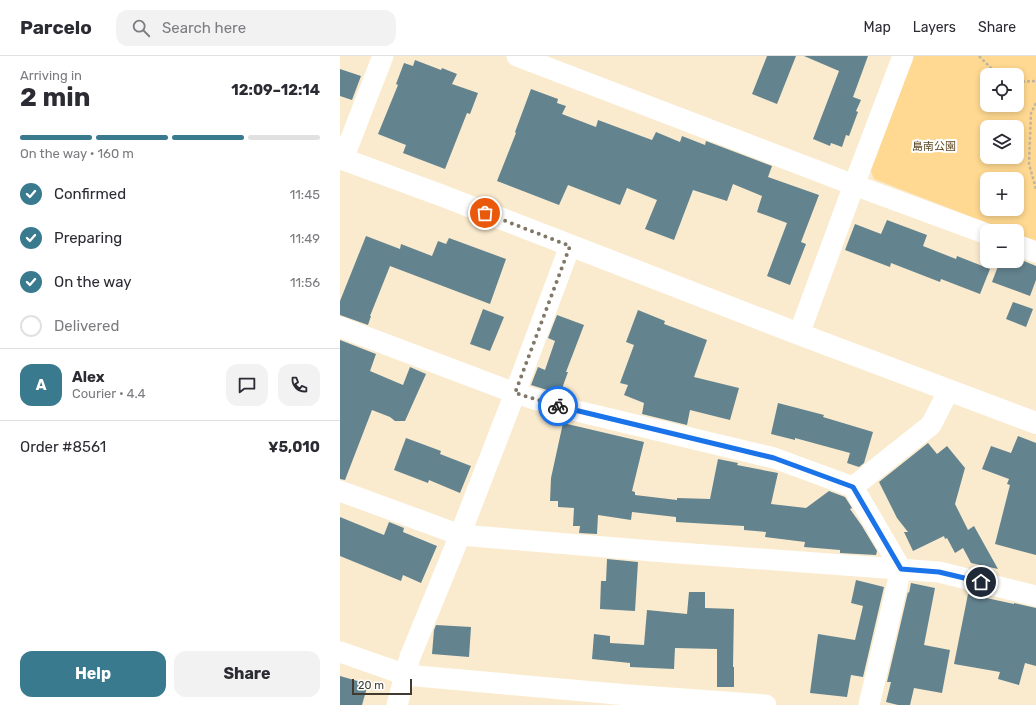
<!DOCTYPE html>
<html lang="en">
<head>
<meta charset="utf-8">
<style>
	:root { --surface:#fff; --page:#f2f2f3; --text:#2b2b33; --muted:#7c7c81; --line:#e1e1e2; --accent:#3a7a8e }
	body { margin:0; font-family:Rubik,"Noto Sans JP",sans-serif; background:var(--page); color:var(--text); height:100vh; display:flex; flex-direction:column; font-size:15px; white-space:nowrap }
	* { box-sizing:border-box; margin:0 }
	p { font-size:13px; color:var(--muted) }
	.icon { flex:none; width:22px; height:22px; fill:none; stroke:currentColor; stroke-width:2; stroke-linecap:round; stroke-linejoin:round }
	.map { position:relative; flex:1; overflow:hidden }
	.side { display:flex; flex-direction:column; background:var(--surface); width:340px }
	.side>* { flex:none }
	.buttons { position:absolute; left:640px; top:12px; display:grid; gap:8px }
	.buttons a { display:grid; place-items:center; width:44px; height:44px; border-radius:8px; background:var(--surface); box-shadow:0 2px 6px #0003; font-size:20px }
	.scale { position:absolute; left:12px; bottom:10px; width:60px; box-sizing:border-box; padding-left:4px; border:2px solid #403a2f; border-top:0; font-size:11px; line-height:14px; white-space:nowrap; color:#403a2f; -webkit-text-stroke:3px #fff; paint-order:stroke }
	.pin { position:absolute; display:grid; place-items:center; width:34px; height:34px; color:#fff; margin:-17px; border:2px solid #fff; border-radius:50%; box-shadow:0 1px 4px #0007 }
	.courier { position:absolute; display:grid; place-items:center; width:40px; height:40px; margin:-20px; border:3px solid #1a73e8; border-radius:50%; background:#fff; color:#222; box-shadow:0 1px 5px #0007 }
	.headline em { font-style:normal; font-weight:700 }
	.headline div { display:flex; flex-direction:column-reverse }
	.headline { display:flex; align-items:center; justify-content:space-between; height:68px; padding:0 20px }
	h1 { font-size:26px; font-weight:700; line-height:30px }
	.bar { display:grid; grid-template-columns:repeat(4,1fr); gap:6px 4px; align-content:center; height:48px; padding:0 20px }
	.bar i { height:5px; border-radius:3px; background:var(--line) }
	.bar .selected { background:var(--accent) }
	.bar p { grid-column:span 4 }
	.line { display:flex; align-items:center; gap:10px; padding:0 20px; border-top:1px solid var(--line) }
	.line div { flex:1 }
	.round { display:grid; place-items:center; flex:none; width:42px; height:42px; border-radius:12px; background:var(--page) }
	ol { padding:0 20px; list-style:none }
	li { display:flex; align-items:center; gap:12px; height:44px }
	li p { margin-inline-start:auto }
	li .icon { padding:4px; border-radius:50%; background:var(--accent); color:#fff; stroke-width:4 }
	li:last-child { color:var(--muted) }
	li i { width:22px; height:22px; border:2px solid var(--line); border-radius:50% }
	.primary-button { display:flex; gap:8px; margin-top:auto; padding:8px 20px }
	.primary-button a { flex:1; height:46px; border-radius:12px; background:var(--accent); color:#fff; font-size:16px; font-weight:700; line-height:46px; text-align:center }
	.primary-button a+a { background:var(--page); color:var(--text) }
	header { display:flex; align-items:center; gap:24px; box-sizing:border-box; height:56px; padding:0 20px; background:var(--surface); border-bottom:1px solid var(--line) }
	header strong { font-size:19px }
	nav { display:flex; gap:22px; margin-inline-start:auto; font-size:14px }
	.search { width:280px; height:36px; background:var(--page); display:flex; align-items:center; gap:10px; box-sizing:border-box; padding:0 14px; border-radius:12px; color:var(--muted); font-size:15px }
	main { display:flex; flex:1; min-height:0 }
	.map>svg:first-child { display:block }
</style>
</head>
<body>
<header>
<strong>Parcelo</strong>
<div class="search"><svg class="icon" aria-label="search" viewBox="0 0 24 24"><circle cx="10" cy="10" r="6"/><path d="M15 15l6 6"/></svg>Search here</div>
<nav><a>Map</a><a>Layers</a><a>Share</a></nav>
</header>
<main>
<section class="side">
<div class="headline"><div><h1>2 min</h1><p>Arriving in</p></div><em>12:09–12:14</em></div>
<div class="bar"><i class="selected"></i><i class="selected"></i><i class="selected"></i><i></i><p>On the way · 160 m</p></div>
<ol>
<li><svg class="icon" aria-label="check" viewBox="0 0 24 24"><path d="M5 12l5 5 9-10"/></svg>Confirmed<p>11:45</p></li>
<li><svg class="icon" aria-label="check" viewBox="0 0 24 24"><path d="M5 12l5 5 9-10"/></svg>Preparing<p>11:49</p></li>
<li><svg class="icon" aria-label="check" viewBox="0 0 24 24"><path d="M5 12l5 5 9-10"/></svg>On the way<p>11:56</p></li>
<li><i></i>Delivered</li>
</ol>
<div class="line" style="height:72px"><b class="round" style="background:var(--accent);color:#fff">A</b><div><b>Alex</b><p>Courier · 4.4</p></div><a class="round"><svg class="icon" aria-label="chat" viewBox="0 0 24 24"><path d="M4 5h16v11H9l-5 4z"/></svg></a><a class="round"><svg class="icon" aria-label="phone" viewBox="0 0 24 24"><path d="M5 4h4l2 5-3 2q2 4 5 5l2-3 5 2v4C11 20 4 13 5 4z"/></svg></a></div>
<div class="line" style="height:52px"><div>Order #8561</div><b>¥5,010</b></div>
<div class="primary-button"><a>Help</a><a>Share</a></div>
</section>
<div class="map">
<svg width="696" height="649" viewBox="0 0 696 649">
	<rect width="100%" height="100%" fill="#faebcf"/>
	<!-- green -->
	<path fill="#ffd991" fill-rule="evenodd" d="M 573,0 L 696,0 L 696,186 L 677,179 L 677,175 L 668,175 L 534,123 L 530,113 ZM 647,19 L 677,19 L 677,49 L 647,49 ZM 647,71 L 677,71 L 677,101 L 647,101 ZM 647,123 L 677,123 L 677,153 L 647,153 Z"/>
	<!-- building -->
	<path fill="#63838e" d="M 427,0 L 456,0 L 437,48 L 412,38 Z
		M 464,0 L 528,0 L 513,41 L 521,44 L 516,55 L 518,56 L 509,80 L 506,79 L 502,91 L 491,87 L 490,90 L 473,83 L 499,15 Z
		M 75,4 L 101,14 L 102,12 L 117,18 L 112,28 L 138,37 L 130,58 L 127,57 L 105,113 L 63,97 L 66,89 L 38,78 L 58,29 L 56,28 L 64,7 L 73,10 Z
		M 0,13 L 21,20 L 12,44 L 0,40 Z
		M 191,33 L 218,43 L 217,47 L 226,50 L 222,58 L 256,71 L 258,64 L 312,84 L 316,76 L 340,86 L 342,80 L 365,89 L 366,85 L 432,110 L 428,121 L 479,139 L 461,186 L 466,188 L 450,229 L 427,220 L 447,167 L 417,156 L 422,140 L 393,128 L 387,145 L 353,134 L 334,184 L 305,173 L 317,144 L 287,132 L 280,149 L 228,129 L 219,149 L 157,125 L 176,77 L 175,76 Z
		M 547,164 L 587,179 L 583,190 L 616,203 L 617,200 L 650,213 L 640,238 L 601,223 L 600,226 L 551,207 L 550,211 L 505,194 L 515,168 L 541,178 Z
		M 26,180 L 60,193 L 61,188 L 92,200 L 98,185 L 106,188 L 109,182 L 166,203 L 150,248 L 50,210 L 30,260 L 31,260 L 28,269 L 0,259 L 0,245 Z
		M 660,205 L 684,205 L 696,210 L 696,224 L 690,240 L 652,226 Z
		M 673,246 L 693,253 L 686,271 L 666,263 Z
		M 143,253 L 164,261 L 150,295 L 130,288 Z
		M 298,254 L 325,265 L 324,268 L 367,284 L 354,321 L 399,332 L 390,364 L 350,354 L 347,369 L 302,358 L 304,347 L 284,339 L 288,329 L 280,327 L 294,289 L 286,286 Z
		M 217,259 L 244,269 L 226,316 L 228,316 L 220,338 L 191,329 L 198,311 L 205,314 L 215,285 L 208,282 Z
		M 0,284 L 36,298 L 30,315 L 63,329 L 70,311 L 86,318 L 65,365 L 55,365 L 50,361 L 32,354 L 5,424 L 0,423 Z
		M 438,347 L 484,359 L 483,361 L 533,376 L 524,407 L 519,411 L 507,407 L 510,397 L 455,382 L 455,384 L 431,378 Z
		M 223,367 L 304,386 L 292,435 L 295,436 L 295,439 L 337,444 L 337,442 L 370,443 L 378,403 L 398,407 L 397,409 L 438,417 L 431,448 L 466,452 L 489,435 L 505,441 L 512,452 L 510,453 L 522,470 L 537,495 L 536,499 L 500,497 L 500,494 L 464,491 L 465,486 L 425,481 L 426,476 L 404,474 L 404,470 L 336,466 L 336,461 L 292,456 L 291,464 L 258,459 L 257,478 L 239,477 L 240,470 L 233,470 L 234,452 L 218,451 L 218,445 L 210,445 L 211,422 Z
		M 678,380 L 696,387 L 696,499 L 655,488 L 670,429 L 667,428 L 669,423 L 642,413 L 651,390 L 671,397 Z
		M 66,382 L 101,395 L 100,398 L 131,410 L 120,437 L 89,424 L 88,427 L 54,414 Z
		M 588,387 L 597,398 L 607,390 L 625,412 L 615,448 L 628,474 L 634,470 L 658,513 L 631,507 L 623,492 L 615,497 L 607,482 L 605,483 L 604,480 L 573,495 L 564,476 L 568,476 L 557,462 L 539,426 Z
		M 0,461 L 44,479 L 49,466 L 64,472 L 63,476 L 97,490 L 81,527 L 63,519 L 61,525 L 0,500 Z
		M 267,503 L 298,506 L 295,555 L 260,553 L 261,525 L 266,525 Z
		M 516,524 L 544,531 L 523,621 L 511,619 L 507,641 L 470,637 L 478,578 L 515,584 L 523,550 L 511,547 Z
		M 571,527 L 595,532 L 584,589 L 610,594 L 602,637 L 574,632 L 570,649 L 558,649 L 546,646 L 551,626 L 547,626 L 568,536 L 569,537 Z
		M 349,536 L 365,536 L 365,552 L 394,553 L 393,611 L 394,611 L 394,631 L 377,631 L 377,593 L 335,592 L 334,613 L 290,611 L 290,607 L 252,603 L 254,578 L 270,580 L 270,587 L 304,589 L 307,554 L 347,558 Z
		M 628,538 L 674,548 L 674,547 L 696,552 L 696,610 L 685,607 L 679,629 L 658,623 L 660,616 L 614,608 Z
		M 96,569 L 131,571 L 129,601 L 92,598 L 94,574 Z
		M 0,620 L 28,628 L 22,649 L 0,649 Z"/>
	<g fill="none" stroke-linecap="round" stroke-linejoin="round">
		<!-- path -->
		<path stroke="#c1b59e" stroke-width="2.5" stroke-dasharray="3 2" stroke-linecap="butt" d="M 639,0 L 658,19
			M 677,26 L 696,25
			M 696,47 L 691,57 L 689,108 L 696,133"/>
		<!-- minor -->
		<path stroke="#fff" stroke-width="21" d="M 177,0 L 514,129 L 647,178
			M 3,103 L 43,0
			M 677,189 L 696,196
			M 0,271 L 175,337 L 220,351 L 434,402 L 513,431 L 561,513 L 529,649
			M 459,278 L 514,129 L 563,0
			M 513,431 L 591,369 L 609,334
			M 0,435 L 120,479 L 325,496 L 599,516 L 696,540
			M 0,596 L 66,619 L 288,639 L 426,649
			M 57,649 L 70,601 L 120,479 L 175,337 L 230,190"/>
		<!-- tertiary -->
		<path stroke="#fff" stroke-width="22" d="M 0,102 L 103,140 L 459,278 L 696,367"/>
	</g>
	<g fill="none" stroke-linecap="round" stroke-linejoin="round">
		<!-- done -->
		<path stroke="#817867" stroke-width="4" stroke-dasharray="0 7.2" d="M 145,157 L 230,190 L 175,337 L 218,350"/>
		<!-- route -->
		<path stroke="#1a73e8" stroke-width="5" d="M 218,350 L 434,402 L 513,431 L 561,513 L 599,516 L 641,526"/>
	</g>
	<g text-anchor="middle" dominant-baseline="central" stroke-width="4" stroke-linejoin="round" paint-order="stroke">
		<!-- park labels -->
		<g font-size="11" fill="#5f4b25" stroke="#fff">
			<text x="594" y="90">島南公園</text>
		</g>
	</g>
</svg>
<div class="buttons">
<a><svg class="icon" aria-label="locate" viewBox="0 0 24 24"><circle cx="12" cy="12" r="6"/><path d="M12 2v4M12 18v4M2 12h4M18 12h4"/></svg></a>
<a><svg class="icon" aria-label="layers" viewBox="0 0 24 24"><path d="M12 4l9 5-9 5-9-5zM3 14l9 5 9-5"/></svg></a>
<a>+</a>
<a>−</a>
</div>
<div class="scale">20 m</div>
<div class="pin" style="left:145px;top:157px;background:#ea580c"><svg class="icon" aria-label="bag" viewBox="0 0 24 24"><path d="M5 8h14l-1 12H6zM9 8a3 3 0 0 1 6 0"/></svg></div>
<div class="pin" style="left:641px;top:526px;background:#1f2937"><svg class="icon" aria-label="home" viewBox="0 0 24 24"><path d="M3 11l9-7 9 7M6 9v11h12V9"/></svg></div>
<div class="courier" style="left:218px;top:350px"><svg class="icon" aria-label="bike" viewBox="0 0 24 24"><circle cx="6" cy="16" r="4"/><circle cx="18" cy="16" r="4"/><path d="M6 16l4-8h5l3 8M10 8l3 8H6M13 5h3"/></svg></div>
</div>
</main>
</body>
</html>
